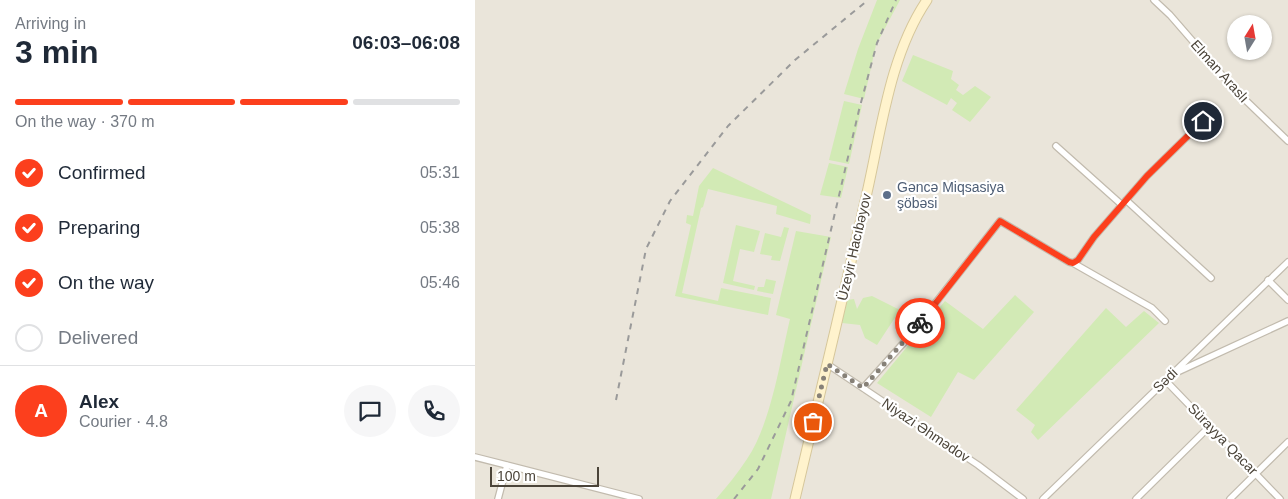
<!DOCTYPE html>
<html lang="en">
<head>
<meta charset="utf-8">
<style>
	:root { --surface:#fff; --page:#f6f6f7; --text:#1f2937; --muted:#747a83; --line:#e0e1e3; --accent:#fc3f1d }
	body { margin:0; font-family:Arial,sans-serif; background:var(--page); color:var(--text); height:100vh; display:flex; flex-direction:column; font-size:19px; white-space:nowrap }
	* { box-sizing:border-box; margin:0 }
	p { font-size:16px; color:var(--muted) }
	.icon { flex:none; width:28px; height:28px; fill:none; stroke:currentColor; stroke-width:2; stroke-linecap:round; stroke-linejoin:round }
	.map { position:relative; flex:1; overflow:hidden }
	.sheet { display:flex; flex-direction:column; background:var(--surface); width:475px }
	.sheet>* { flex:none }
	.needle { width:32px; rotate:11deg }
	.fabs { position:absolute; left:752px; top:15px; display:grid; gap:10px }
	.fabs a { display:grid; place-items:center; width:45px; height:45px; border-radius:50%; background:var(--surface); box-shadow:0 1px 4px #0004; font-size:25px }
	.scale { position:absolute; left:15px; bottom:12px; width:109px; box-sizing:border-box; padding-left:5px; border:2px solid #4b4439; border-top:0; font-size:14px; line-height:18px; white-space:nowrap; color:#4b4439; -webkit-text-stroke:4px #fff; paint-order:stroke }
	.pin { position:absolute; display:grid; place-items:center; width:42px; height:42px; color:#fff; margin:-21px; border:2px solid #fff; border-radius:50%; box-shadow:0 1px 5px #0007 }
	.courier { position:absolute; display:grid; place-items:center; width:50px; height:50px; margin:-25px; border:4px solid #fc3f1d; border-radius:50%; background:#fff; color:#222; box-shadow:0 1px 6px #0007 }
	.overview em { font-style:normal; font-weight:600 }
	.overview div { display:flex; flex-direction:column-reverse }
	.overview { display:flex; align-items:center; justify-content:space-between; height:85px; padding:0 15px }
	h1 { font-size:32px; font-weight:600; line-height:38px }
	.bar { display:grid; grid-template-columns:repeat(4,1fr); gap:8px 5px; align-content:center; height:60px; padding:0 15px }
	.bar i { height:6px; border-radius:4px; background:var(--line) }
	.bar .current { background:var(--accent) }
	.bar p { grid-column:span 4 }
	.line { display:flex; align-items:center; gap:12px; padding:0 15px; border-top:1px solid var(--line) }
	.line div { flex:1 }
	.round { display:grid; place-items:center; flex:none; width:52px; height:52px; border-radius:26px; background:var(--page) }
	ol { padding:0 15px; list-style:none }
	li { display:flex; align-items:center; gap:15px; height:55px }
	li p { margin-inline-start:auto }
	li .icon { padding:5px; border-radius:50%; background:var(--accent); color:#fff; stroke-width:4 }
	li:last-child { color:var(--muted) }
	li i { width:28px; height:28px; border:2px solid var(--line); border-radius:50% }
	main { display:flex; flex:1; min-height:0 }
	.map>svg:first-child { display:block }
</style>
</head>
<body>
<main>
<section class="sheet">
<div class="overview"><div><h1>3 min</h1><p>Arriving in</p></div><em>06:03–06:08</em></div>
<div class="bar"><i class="current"></i><i class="current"></i><i class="current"></i><i></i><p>On the way · 370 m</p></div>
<ol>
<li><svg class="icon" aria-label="check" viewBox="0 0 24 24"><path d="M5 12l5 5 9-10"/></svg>Confirmed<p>05:31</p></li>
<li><svg class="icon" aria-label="check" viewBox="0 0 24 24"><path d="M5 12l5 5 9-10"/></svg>Preparing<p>05:38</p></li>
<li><svg class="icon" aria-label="check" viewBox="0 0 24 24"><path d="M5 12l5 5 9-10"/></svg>On the way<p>05:46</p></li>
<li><i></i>Delivered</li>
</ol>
<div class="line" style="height:90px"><b class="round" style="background:var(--accent);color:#fff">A</b><div><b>Alex</b><p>Courier · 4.8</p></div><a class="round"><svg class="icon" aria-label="chat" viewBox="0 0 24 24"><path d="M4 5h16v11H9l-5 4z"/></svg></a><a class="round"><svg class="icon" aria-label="phone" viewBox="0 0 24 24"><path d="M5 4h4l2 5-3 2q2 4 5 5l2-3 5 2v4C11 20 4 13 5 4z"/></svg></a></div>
</section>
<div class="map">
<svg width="813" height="499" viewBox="0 0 813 499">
	<rect width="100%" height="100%" fill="#f6f3ec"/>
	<!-- residential -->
	<path fill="#eae5da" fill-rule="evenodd" d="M 0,0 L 813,0 L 813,499 L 0,499 ZM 761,24 L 789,24 L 789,51 L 761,51 Z"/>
	<!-- green -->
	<path fill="#d2eab5" d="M 402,0 L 425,0 L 401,45 L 389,99 L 369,94 L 383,49 Z
		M 438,55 L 478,71 L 476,79 L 484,85 L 481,90 L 488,95 L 500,86 L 516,97 L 495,122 L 477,110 L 482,103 L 476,98 L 472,105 L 427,81 Z
		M 369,101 L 387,105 L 374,164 L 354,160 Z
		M 354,163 L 373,167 L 366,198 L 345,195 Z
		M 238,168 L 336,215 L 335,224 L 301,214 L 302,206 L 233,189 L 228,207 L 226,208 L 207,293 L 243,301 L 246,288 L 296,298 L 293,315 L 200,296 L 216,225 L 211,223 L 212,215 L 218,216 L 224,186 Z
		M 261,225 L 285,231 L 279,252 L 265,249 L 258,281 L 280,286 L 279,290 L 248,283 Z
		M 309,227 L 314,228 L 305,261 L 296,260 L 297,256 L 285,254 L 290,233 L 306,237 Z
		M 321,231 L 356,237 L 296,499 L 241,499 C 252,486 263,473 272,459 C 296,424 305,361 315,319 L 301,315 Z
		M 291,279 L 301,281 L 298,294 L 282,291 L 283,287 L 289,287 Z
		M 540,295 L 559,312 L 499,380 L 483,372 L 456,417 L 402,383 L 470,301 L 508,329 Z
		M 397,296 L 425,310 L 402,345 L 390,338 L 385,325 L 367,323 L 372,300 L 379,299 L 382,309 L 388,298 Z
		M 631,308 L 651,327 L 669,311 L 684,323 L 563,440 L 556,432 L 560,425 L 541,410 Z"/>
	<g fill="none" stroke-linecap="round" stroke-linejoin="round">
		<!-- minor casing -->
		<g stroke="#c2bbae" stroke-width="8">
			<path id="minor" d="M 679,0 L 695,15 L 761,91 L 813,141
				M 581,146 L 647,205
				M 651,200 L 736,278
				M 598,263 L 677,308 L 690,321
				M 793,280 L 813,300
				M 352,364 L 503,465 L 548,499
				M 698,374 L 813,321
				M 690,380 L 805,499
				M 388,388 L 432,339 L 525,221 L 594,262 L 598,263 L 603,260 L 619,237 L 672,176 L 728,121
				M 0,457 L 164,499
				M 23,499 L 32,465
				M 568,499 L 813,262
				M 661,499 L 735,426
				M 755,499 L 813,442"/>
		</g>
		<!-- secondary casing -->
		<g stroke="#d6c79b" stroke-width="11">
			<path id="secondary" d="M 320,499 C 344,398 368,298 391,197 C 406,133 414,56 452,0"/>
		</g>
		<!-- minor -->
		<use href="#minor" stroke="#fff" stroke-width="5.5"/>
		<!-- secondary -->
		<use href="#secondary" stroke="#fff3cd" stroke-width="9"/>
		<!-- rail -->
		<path stroke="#9a9a9a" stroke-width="2" stroke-dasharray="6 6" stroke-linecap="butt" d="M 141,400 L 171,249 L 195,201 L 253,126 L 320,60 L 393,0
			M 259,499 L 283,469 L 316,401 L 384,110 L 402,43 L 421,0"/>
	</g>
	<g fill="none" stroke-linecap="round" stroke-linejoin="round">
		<!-- done -->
		<path stroke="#878178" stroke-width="5" stroke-dasharray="0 9" d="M 338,422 L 352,364 L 388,388 L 445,323"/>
		<!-- route -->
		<path stroke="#fc3f1d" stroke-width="6" d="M 445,323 L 525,221 L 594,262 L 598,263 L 603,260 L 619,237 L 672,176 L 728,121"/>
	</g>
	<!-- markers -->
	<circle fill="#5c6f8a" stroke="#fff" stroke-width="2" cx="412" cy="195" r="5"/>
	<g text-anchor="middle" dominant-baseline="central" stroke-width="4.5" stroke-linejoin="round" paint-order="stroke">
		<!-- street labels -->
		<g font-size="14" fill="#4b4439" stroke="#fff">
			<text transform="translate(745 71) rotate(48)">Elman Araslı</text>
			<text transform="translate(379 247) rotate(-77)">Üzeyir Hacıbəyov</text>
			<text transform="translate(690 380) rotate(-44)">Sədi</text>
			<text transform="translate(451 430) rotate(34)">Niyazi Əhmədov</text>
			<text transform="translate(748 439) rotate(46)">Sürayya Qacar</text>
		</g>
		<!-- service labels -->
		<g font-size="14" fill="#4e5e75" stroke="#fff" text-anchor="start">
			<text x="422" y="187">Gəncə Miqsasiya<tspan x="422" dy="16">şöbəsi</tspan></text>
		</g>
	</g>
</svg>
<div class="fabs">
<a><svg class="needle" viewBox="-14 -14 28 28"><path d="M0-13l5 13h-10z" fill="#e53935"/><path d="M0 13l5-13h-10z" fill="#747a83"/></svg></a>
</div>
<div class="scale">100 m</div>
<div class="pin" style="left:338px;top:422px;background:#ea580c"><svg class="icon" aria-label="bag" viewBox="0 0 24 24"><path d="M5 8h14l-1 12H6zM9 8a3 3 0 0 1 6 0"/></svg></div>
<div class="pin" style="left:728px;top:121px;background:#1f2937"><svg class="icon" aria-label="home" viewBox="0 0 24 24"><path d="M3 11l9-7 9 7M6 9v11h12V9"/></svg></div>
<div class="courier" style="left:445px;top:323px"><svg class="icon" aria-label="bike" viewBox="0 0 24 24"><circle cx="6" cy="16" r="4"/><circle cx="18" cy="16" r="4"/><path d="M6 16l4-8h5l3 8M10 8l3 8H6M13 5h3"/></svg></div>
</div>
</main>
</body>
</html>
